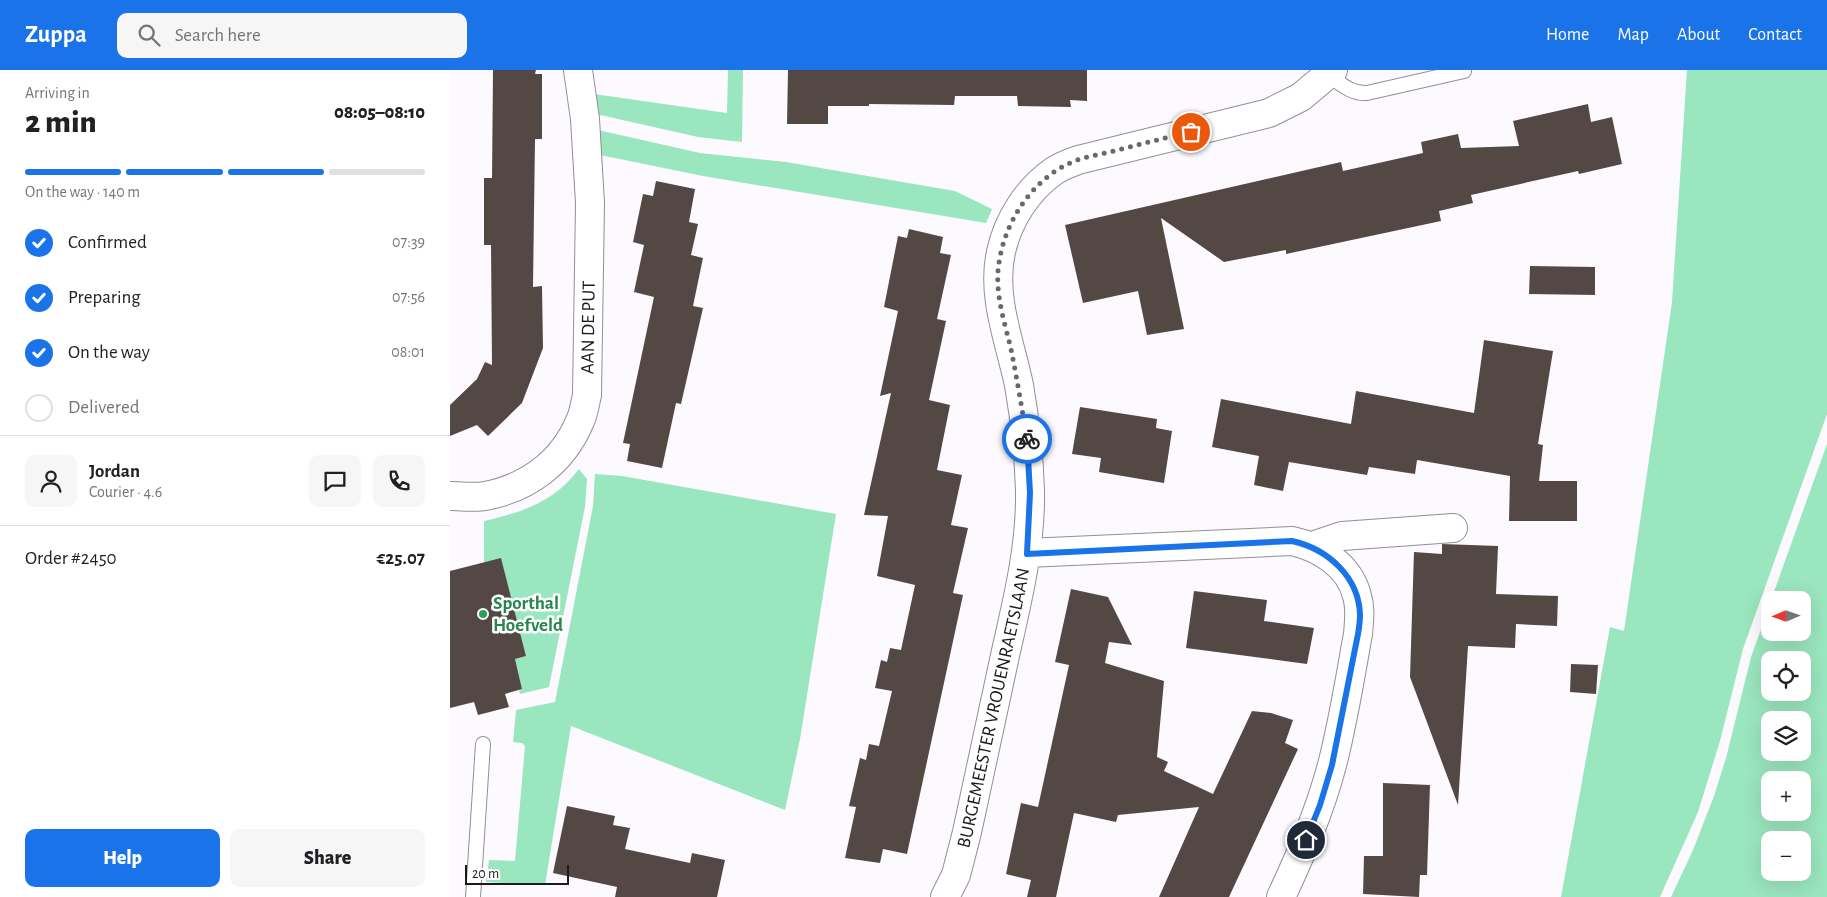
<!DOCTYPE html>
<html lang="en">
<head>
<meta charset="utf-8">
<style>
	:root { --surface:#fff; --page:#f6f6f6; --text:#202124; --muted:#757577; --line:#e0e0e0; --accent:#1a73e8 }
	body { margin:0; font-family:"Alegreya Sans",sans-serif; background:var(--page); color:var(--text); height:100vh; display:flex; flex-direction:column; font-size:19px; white-space:nowrap }
	* { box-sizing:border-box; margin:0 }
	p { font-size:16px; color:var(--muted) }
	.icon { flex:none; width:28px; height:28px; fill:none; stroke:currentColor; stroke-width:2; stroke-linecap:round; stroke-linejoin:round }
	.map { position:relative; flex:1; overflow:hidden }
	.panel { display:flex; flex-direction:column; background:var(--surface); width:450px }
	.panel>* { flex:none }
	.needle { width:32px; rotate:268deg }
	.fabs { position:absolute; left:1311px; top:521px; display:grid; gap:10px }
	.fabs a { display:grid; place-items:center; width:50px; height:50px; border-radius:10px; background:var(--surface); box-shadow:0 5px 20px #0002; font-size:25px }
	.scale { position:absolute; left:15px; bottom:12px; width:104px; box-sizing:border-box; padding-left:5px; border:2px solid #1d1a1e; border-top:0; font-size:14px; line-height:18px; white-space:nowrap; color:#1d1a1e; -webkit-text-stroke:4px #fff; paint-order:stroke }
	.pin { position:absolute; display:grid; place-items:center; width:42px; height:42px; color:#fff; margin:-21px; border:2px solid #fff; border-radius:50%; box-shadow:0 1px 5px #0007 }
	.courier { position:absolute; display:grid; place-items:center; width:50px; height:50px; margin:-25px; border:4px solid #1a73e8; border-radius:50%; background:#fff; color:#222; box-shadow:0 1px 6px #0007 }
	.overview em { font-style:normal; font-weight:800 }
	.overview div { display:flex; flex-direction:column-reverse }
	.overview { display:flex; align-items:center; justify-content:space-between; height:85px; padding:0 25px }
	h1 { font-size:32px; font-weight:800; line-height:38px }
	.bar { display:grid; grid-template-columns:repeat(4,1fr); gap:8px 5px; align-content:center; height:60px; padding:0 25px }
	.bar i { height:6px; border-radius:4px; background:var(--line) }
	.bar .current { background:var(--accent) }
	.bar p { grid-column:span 4 }
	.line { display:flex; align-items:center; gap:12px; padding:0 25px; border-top:1px solid var(--line) }
	.line div { flex:1 }
	.round { display:grid; place-items:center; flex:none; width:52px; height:52px; border-radius:10px; background:var(--page) }
	ol { padding:0 25px; list-style:none }
	li { display:flex; align-items:center; gap:15px; height:55px }
	li p { margin-inline-start:auto }
	li .icon { padding:5px; border-radius:50%; background:var(--accent); color:#fff; stroke-width:4 }
	li:last-child { color:var(--muted) }
	li i { width:28px; height:28px; border:2px solid var(--line); border-radius:50% }
	.action { display:flex; gap:10px; margin-top:auto; padding:10px 25px }
	.action a { flex:1; height:58px; border-radius:10px; background:var(--accent); color:#fff; font-size:20px; font-weight:800; line-height:58px; text-align:center }
	.action a+a { background:var(--page); color:var(--text) }
	header { display:flex; align-items:center; gap:30px; box-sizing:border-box; height:70px; padding:0 25px; background:var(--accent); color:#fff }
	header strong { font-size:24px }
	nav { display:flex; gap:28px; margin-inline-start:auto; font-size:18px }
	.search { width:350px; height:45px; background:var(--page); display:flex; align-items:center; gap:12px; box-sizing:border-box; padding:0 18px; border-radius:10px; color:var(--muted); font-size:19px }
	main { display:flex; flex:1; min-height:0 }
	.map>svg:first-child { display:block }
</style>
</head>
<body>
<header>
<strong>Zuppa</strong>
<div class="search"><svg class="icon" aria-label="search" viewBox="0 0 24 24"><circle cx="10" cy="10" r="6"/><path d="M15 15l6 6"/></svg>Search here</div>
<nav><a>Home</a><a>Map</a><a>About</a><a>Contact</a></nav>
</header>
<main>
<section class="panel">
<div class="overview"><div><h1>2 min</h1><p>Arriving in</p></div><em>08:05–08:10</em></div>
<div class="bar"><i class="current"></i><i class="current"></i><i class="current"></i><i></i><p>On the way · 140 m</p></div>
<ol>
<li><svg class="icon" aria-label="check" viewBox="0 0 24 24"><path d="M5 12l5 5 9-10"/></svg>Confirmed<p>07:39</p></li>
<li><svg class="icon" aria-label="check" viewBox="0 0 24 24"><path d="M5 12l5 5 9-10"/></svg>Preparing<p>07:56</p></li>
<li><svg class="icon" aria-label="check" viewBox="0 0 24 24"><path d="M5 12l5 5 9-10"/></svg>On the way<p>08:01</p></li>
<li><i></i>Delivered</li>
</ol>
<div class="line" style="height:90px"><a class="round"><svg class="icon" aria-label="person" viewBox="0 0 24 24"><circle cx="12" cy="8" r="4"/><path d="M4 21q1-7 8-7t8 7"/></svg></a><div><b>Jordan</b><p>Courier · 4.6</p></div><a class="round"><svg class="icon" aria-label="chat" viewBox="0 0 24 24"><path d="M4 5h16v11H9l-5 4z"/></svg></a><a class="round"><svg class="icon" aria-label="phone" viewBox="0 0 24 24"><path d="M5 4h4l2 5-3 2q2 4 5 5l2-3 5 2v4C11 20 4 13 5 4z"/></svg></a></div>
<div class="line" style="height:65px"><div>Order #2450</div><b>€25.07</b></div>
<div class="action"><a>Help</a><a>Share</a></div>
</section>
<div class="map">
<svg width="1377" height="827" viewBox="0 0 1377 827">
	<rect width="100%" height="100%" fill="#fdfaff"/>
	<!-- green -->
	<path fill="#9ae6be" fill-rule="evenodd" d="M 278,0 L 293,0 L 292,72 L 248,67 L 146,44 L 144,24 L 277,43 Z
		M 1237,0 L 1377,0 L 1377,344 L 1293,579 L 1270,671 L 1248,742 L 1210,827 L 1111,827 L 1160,557 L 1174,561 L 1222,232 Z
		M 148,60 L 250,83 L 336,92 L 505,121 L 542,139 L 536,153 L 253,106 L 150,85 Z
		M 1377,374 L 1377,827 L 1221,827 L 1243,780 L 1264,726 L 1276,688 L 1301,587 L 1320,534 L 1320,562 L 1352,562 L 1352,530 L 1321,530 ZM 1320,590 L 1352,590 L 1352,622 L 1320,622 ZM 1320,650 L 1352,650 L 1352,682 L 1320,682 ZM 1320,710 L 1352,710 L 1352,742 L 1320,742 ZM 1320,770 L 1352,770 L 1352,802 L 1320,802 Z
		M 129,399 L 137,409 L 135,437 L 99,617 L 70,624 L 69,620 L 72,619 L 65,589 L 76,586 L 51,489 L 34,493 L 34,451 C 73,442 104,432 129,399 Z
		M 145,404 L 172,406 L 386,444 L 350,669 L 335,740 L 121,656 L 95,815 L 36,812 L 39,790 L 65,791 L 75,676 L 72,673 L 63,672 L 66,640 L 105,632 L 143,436 Z"/>
	<!-- building -->
	<path fill="#544845" d="M 43,0 L 86,0 L 85,4 L 92,4 L 92,69 L 85,69 L 83,217 L 92,216 L 93,278 L 72,333 L 38,366 L 27,355 L 0,366 L 0,335 L 27,309 L 35,292 L 42,295 L 41,175 L 34,175 L 34,108 L 42,108 Z
		M 338,0 L 637,0 L 637,31 L 620,30 L 621,37 L 568,36 L 567,26 L 505,26 L 504,35 L 419,34 L 419,36 L 378,36 L 378,54 L 337,54 Z
		M 1138,34 L 1141,52 L 1162,47 L 1172,94 L 1129,104 L 1128,101 L 1021,125 L 1023,133 L 989,141 L 991,151 L 836,184 L 836,180 L 774,192 L 711,148 L 734,259 L 697,265 L 688,221 L 633,233 L 615,155 L 891,92 L 893,101 L 973,83 L 971,72 L 1008,64 L 1011,78 L 1069,76 L 1063,51 Z
		M 206,111 L 245,119 L 239,152 L 248,154 L 241,185 L 253,188 L 243,236 L 253,238 L 231,334 L 226,333 L 212,398 L 177,391 L 180,374 L 173,373 L 204,227 L 184,222 L 194,175 L 183,172 L 193,124 L 203,126 Z
		M 459,159 L 493,167 L 490,183 L 501,185 L 487,249 L 496,251 L 479,330 L 500,335 L 487,400 L 512,405 L 501,455 L 518,458 L 503,523 L 513,525 L 457,784 L 433,779 L 430,793 L 395,788 L 406,737 L 399,736 L 410,688 L 416,690 L 419,674 L 429,676 L 442,621 L 425,618 L 431,590 L 437,592 L 440,578 L 451,580 L 465,515 L 427,506 L 438,446 L 414,445 L 441,323 L 430,326 L 448,241 L 434,237 L 448,166 L 457,168 Z
		M 1080,196 L 1145,197 L 1145,225 L 1079,224 Z
		M 1034,270 L 1103,281 L 1088,374 L 1093,375 L 1089,411 L 1127,411 L 1127,451 L 1059,451 L 1060,406 L 967,390 L 965,404 L 919,397 L 917,405 L 839,392 L 833,421 L 804,415 L 809,386 L 762,377 L 771,329 L 901,354 L 906,321 L 1024,343 Z
		M 630,337 L 707,349 L 706,358 L 722,361 L 714,413 L 649,402 L 651,388 L 622,384 Z
		M 992,474 L 1048,476 L 1046,524 L 1108,526 L 1107,556 L 1066,554 L 1065,578 L 1018,576 L 1008,735 L 960,607 L 964,482 L 992,484 Z
		M 51,488 L 76,586 L 65,589 L 72,619 L 55,624 L 59,637 L 28,645 L 24,632 L 0,638 L 0,501 Z
		M 621,519 L 658,527 L 682,575 L 659,572 L 655,593 L 714,611 L 707,687 L 718,692 L 714,701 L 763,724 L 802,641 L 821,643 L 843,650 L 835,673 L 848,679 L 779,827 L 709,827 L 749,737 L 668,745 L 666,752 L 624,743 L 606,827 L 577,827 L 581,810 L 556,804 L 571,733 L 588,737 L 619,595 L 605,592 Z
		M 744,521 L 817,530 L 814,551 L 864,558 L 857,594 L 736,578 Z
		M 1121,594 L 1148,595 L 1146,624 L 1120,622 Z
		M 933,713 L 980,715 L 977,805 L 970,805 L 969,827 L 913,824 L 914,786 L 933,786 Z
		M 117,736 L 165,746 L 163,755 L 180,758 L 175,779 L 240,793 L 242,783 L 275,790 L 267,827 L 165,827 L 167,817 L 103,803 Z"/>
	<g fill="none" stroke-linecap="round" stroke-linejoin="round">
		<!-- service casing -->
		<g stroke="#948d97" stroke-width="16">
			<path id="service" d="M 878,5 C 890,13 901,24 917,23 L 1014,1
				M 23,827 L 33,674"/>
		</g>
		<!-- minor casing -->
		<g stroke="#948d97" stroke-width="30">
			<g id="minor">
				<path id="s1" d="M 0,426 C 11,426 24,428 35,426 C 78,418 113,392 130,351 C 134,343 135,333 137,325 L 140,133 L 135,49 L 128,0"/>
				<path d="M 862,476 L 892,466 L 1003,458"/>
				<path d="M 577,483 L 842,471 C 870,477 900,496 907,526 C 911,539 909,551 908,564 C 900,608 893,653 882,695 C 870,741 851,784 831,827"/>
				<path id="s2" d="M 495,827 L 506,805 L 517,762 C 530,702 543,641 556,581 C 568,528 581,475 580,421 C 579,385 575,350 569,315 C 560,272 541,226 551,182 C 558,150 577,120 604,101 C 611,96 620,93 628,90 L 819,43 L 851,27 L 883,0"/>
			</g>
		</g>
		<!-- service -->
		<use href="#service" stroke="#fff" stroke-width="14"/>
		<!-- minor -->
		<use href="#minor" stroke="#fff" stroke-width="28"/>
	</g>
	<g fill="none" stroke-linecap="round" stroke-linejoin="round">
		<!-- done -->
		<path stroke="#6b686d" stroke-width="5" stroke-dasharray="0 9" d="M 577,369 C 572,339 567,309 561,279 C 555,254 546,227 548,201 C 552,154 582,107 627,90 C 639,86 652,84 664,81 C 690,74 715,68 741,62"/>
		<!-- route -->
		<path stroke="#1a73e8" stroke-width="6" d="M 577,369 L 580,423 L 577,484 L 842,471 C 878,479 909,507 910,545 C 910,551 909,558 908,564 L 882,695 L 870,735 L 856,770"/>
	</g>
	<!-- markers -->
	<circle fill="#2e9e5b" stroke="#fff" stroke-width="2" cx="33" cy="544" r="5"/>
	<g text-anchor="middle" dominant-baseline="central" stroke-width="5" stroke-linejoin="round" paint-order="stroke">
		<!-- street labels -->
		<g font-size="19" fill="#1d1a1e" stroke="#fff">
			<text stroke="none"><textPath href="#s1" startOffset="256">AAN DE PUT</textPath></text>
			<text stroke="none"><textPath href="#s2" startOffset="196">BURGEMEESTER VROUENRAETSLAAN</textPath></text>
		</g>
		<!-- leisure labels -->
		<g font-size="19" font-weight="bold" fill="#27864d" stroke="#fff" text-anchor="start">
			<text x="43" y="533">Sporthal<tspan x="43" dy="22">Hoefveld</tspan></text>
		</g>
	</g>
</svg>
<div class="fabs">
<a><svg class="needle" viewBox="-14 -14 28 28"><path d="M0-13l5 13h-10z" fill="#e53935"/><path d="M0 13l5-13h-10z" fill="#757577"/></svg></a>
<a><svg class="icon" aria-label="locate" viewBox="0 0 24 24"><circle cx="12" cy="12" r="6"/><path d="M12 2v4M12 18v4M2 12h4M18 12h4"/></svg></a>
<a><svg class="icon" aria-label="layers" viewBox="0 0 24 24"><path d="M12 4l9 5-9 5-9-5zM3 14l9 5 9-5"/></svg></a>
<a>+</a>
<a>−</a>
</div>
<div class="scale">20 m</div>
<div class="pin" style="left:741px;top:62px;background:#ea580c"><svg class="icon" aria-label="bag" viewBox="0 0 24 24"><path d="M5 8h14l-1 12H6zM9 8a3 3 0 0 1 6 0"/></svg></div>
<div class="pin" style="left:856px;top:770px;background:#1f2937"><svg class="icon" aria-label="home" viewBox="0 0 24 24"><path d="M3 11l9-7 9 7M6 9v11h12V9"/></svg></div>
<div class="courier" style="left:577px;top:369px"><svg class="icon" aria-label="bike" viewBox="0 0 24 24"><circle cx="6" cy="16" r="4"/><circle cx="18" cy="16" r="4"/><path d="M6 16l4-8h5l3 8M10 8l3 8H6M13 5h3"/></svg></div>
</div>
</main>
</body>
</html>
